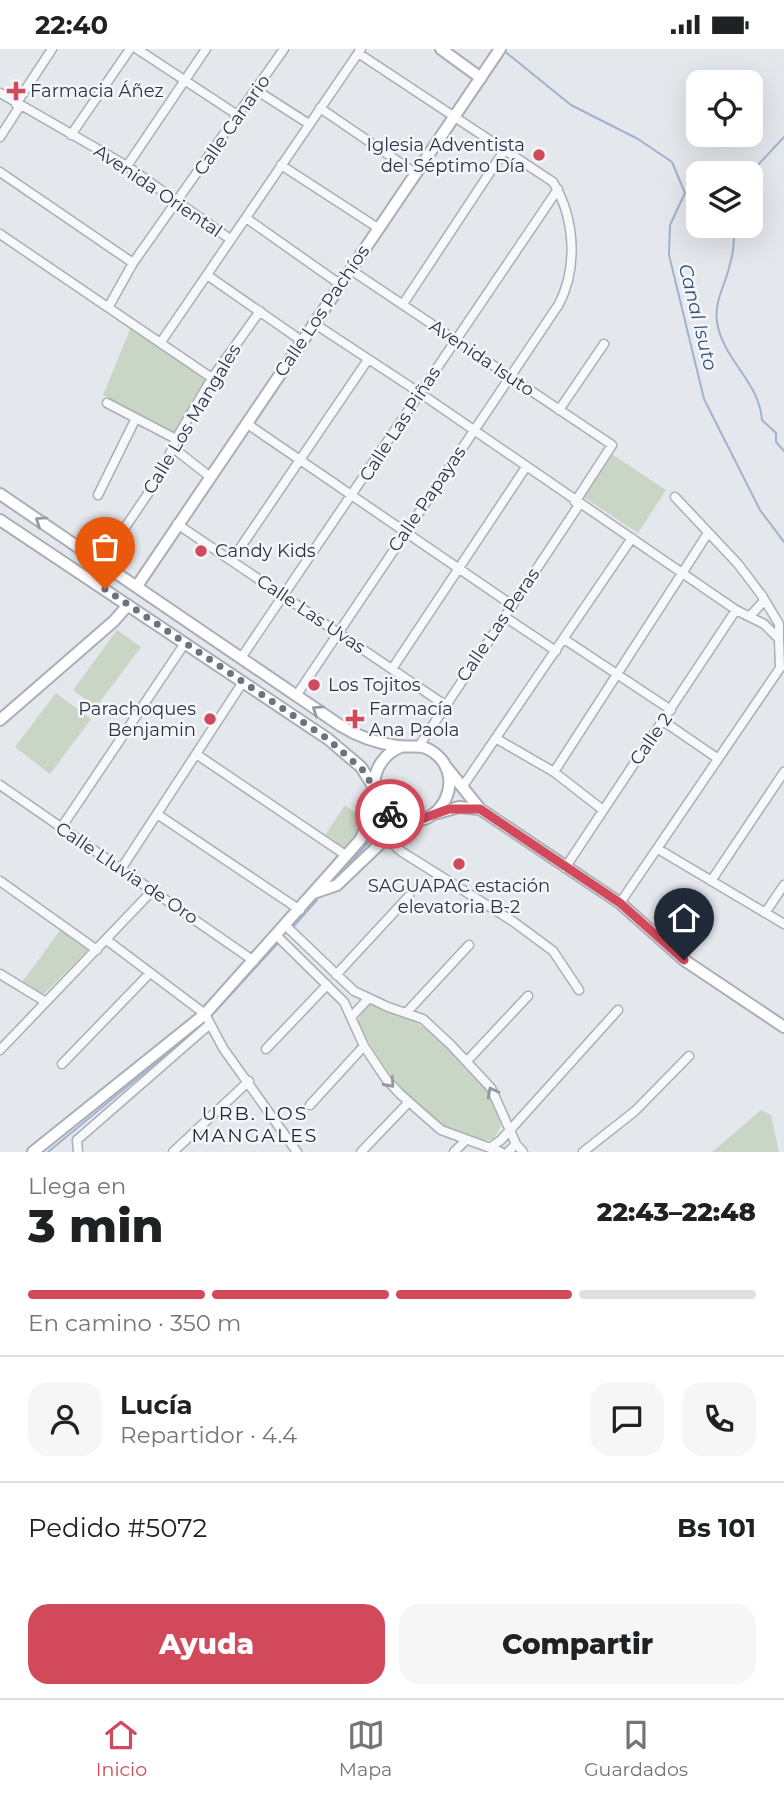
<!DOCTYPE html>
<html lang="es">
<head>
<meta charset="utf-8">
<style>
	:root { --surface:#fff; --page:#f6f6f6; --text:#202124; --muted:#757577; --line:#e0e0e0; --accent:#d1495b }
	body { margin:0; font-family:Montserrat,sans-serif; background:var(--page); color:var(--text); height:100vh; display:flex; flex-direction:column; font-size:26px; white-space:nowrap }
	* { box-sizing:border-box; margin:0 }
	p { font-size:23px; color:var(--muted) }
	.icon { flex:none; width:38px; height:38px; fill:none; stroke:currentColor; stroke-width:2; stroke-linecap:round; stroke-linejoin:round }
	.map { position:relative; height:1103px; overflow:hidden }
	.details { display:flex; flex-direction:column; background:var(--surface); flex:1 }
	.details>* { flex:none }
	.controls { position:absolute; left:686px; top:21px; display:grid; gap:14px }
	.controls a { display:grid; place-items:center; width:77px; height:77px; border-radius:14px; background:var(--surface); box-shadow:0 7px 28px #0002; font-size:35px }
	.pin { position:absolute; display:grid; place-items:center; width:60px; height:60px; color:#fff; margin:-72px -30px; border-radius:50% 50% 50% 0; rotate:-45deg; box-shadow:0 0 7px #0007 }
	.pin .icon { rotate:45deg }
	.courier { position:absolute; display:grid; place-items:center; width:70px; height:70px; margin:-35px; border:5px solid #d1495b; border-radius:50%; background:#fff; color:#222; box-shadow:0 2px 9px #0007 }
	.summary em { font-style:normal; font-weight:800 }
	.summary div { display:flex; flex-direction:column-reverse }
	.summary { display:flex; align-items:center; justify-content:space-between; height:119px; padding:0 28px }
	h1 { font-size:46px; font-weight:800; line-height:52px }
	.bar { display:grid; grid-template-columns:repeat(4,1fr); gap:10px 7px; align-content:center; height:84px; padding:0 28px }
	.bar i { height:9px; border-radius:5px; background:var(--line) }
	.bar .current { background:var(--accent) }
	.bar p { grid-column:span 4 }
	.line { display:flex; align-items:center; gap:18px; padding:0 28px; border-top:2px solid var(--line) }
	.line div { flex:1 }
	.round { display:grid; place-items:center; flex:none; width:74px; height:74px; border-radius:21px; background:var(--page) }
	.primary-button { display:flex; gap:14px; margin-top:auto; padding:14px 28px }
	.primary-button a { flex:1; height:80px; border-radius:21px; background:var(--accent); color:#fff; font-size:28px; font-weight:800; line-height:80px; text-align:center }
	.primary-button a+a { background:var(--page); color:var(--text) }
	.status { display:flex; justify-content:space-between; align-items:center; height:49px; padding:0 35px; background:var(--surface); direction:ltr }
	.status svg { height:19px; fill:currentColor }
	.dock { display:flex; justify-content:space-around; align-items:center; height:98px; border-top:2px solid var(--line); background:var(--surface); font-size:19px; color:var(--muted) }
	.dock a { display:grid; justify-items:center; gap:4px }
	.dock .current { color:var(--accent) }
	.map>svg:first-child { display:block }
</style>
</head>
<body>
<div class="status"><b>22:40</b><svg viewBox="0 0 49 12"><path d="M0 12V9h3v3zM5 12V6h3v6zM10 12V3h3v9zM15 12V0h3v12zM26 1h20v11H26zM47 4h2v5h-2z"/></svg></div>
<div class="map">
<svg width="784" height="1103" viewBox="0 0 784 1103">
	<rect width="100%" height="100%" fill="#e4e7ec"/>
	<!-- green -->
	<path fill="#c9d6c5" d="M 131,278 L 205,331 L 206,336 L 173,385 L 103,346 Z
		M 610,404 L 666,441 L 638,484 L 582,447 Z
		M 117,581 L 141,598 L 96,658 L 73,641 Z
		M 56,644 L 91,670 L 50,725 L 15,698 Z
		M 345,756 L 366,771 L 347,801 L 325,786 Z
		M 61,880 L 89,900 L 43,946 L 23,932 Z
		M 367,956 C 405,954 469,1011 488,1041 C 495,1051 497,1065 501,1077 L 494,1090 C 440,1103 376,1013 358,972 L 361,962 Z
		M 761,1061 L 771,1066 L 779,1103 L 712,1103 Z"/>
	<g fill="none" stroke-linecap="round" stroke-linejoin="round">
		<!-- stream -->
		<path stroke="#9fb4cc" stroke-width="2" d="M 503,1 L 571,56 L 638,90 L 672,113 L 685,144 L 670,176 L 669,206 L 704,350 L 760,461 L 784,493
			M 751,130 L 757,117 L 784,88
			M 734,177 C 734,190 734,202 730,215 C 726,235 714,251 717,273 C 723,311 759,332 762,371 L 776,384 L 776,393 L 784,402
			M 333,833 L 381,779
			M 292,879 L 317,851
			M 211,967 L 279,893
			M 48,1103 L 204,974"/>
		<!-- street casing -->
		<g stroke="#a9aeb7" stroke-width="11">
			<path id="street" d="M 137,0 L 239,67
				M 256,41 L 309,75
				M 0,44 L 127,117 L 230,190
				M 16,55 L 52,0
				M 320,59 L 415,124
				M 71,86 L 130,0
				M 0,88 L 20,57
				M 281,116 L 378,179
				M 127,117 L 206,0
				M 0,123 L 133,214
				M 246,169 L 341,236
				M 0,185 L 212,329
				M 351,221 L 612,396 L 575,453
				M 207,226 L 302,292
				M 403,255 L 504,102
				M 109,257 L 133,214 L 284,0
				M 315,275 L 420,344 L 736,561 L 764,575 L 779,590 L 780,619
				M 161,293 L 361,0
				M 107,354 L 176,390
				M 559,361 L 604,295
				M 246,374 L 512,556
				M 172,398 L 209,427
				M 98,446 L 135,371
				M 675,448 L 738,515 L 763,548 L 763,553 L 750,567
				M 177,475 L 445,656
				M 232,511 L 367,312
				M 101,514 L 162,424 L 176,390 L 212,329 L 260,262
				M 764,550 L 779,575 L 779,590
				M 505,568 L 556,602
				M 564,590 L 671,661
				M 241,609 L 558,140
				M 392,620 L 526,418
				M 296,647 L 559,255 C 578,218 575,169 553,133 L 358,4
				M 663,672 L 717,709
				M 497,690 L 554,723 L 603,761
				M 419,697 L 579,456
				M 196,705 L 347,807
				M 554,723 L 708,484
				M 0,736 L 254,912
				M 463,737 L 632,489
				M 157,765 L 300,861
				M 61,779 L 185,594
				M 387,790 L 402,803 L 511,871 L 553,902 L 579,941
				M 658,800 L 784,875
				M 565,819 L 736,561
				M 121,820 L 243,633
				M 0,832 L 97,901
				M 711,832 L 784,723
				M 620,854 L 780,619
				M 765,864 L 784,836
				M 286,877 L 354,942 L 388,958 L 423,970 L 451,996 L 491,1039 L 516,1095 L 523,1103
				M 277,887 L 344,953 L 364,997 L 386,1030 L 400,1045 L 441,1081 L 501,1103
				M 108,892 L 205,965 L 223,999 L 297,1103
				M 0,925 L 46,953
				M 336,926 L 409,847
				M 407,963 L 469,896
				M 352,967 L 368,950
				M 266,1000 L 327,936
				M 0,1001 L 153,841
				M 467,1012 L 528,947
				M 62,1015 L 150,924
				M 310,1056 L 364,997
				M 491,1098 L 501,1091 L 618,961
				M 78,1103 L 77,1091 L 210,975
				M 173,1103 L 249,1032
				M 361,1103 L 409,1053
				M 454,1103 L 465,1092
				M 508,1103 L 516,1095
				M 583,1103 L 635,1062 L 689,1007"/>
		</g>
		<!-- secondary casing -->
		<g stroke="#a9aeb7" stroke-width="14">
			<path id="secondary" d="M 441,0 L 481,29
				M 0,445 L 341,677 C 359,688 376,694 397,697 C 410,699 421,694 433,703 C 468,727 442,783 400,770 C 363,759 368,710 401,698
				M 0,471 L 328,690 L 361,718 L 373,737
				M 137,537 L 500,0
				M 0,671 L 114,572 L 128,556
				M 447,719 L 480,760 L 620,854 L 684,911 L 784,978
				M 438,764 L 459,758 L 480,760
				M 314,844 L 337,836 L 383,792 L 416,772
				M 33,1103 L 205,965 L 360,791 L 368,776 L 374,746"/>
		</g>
		<!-- street -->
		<use href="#street" stroke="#f7f8fa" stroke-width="8"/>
		<!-- secondary -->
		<use href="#secondary" stroke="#fff" stroke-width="10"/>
	</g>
	<!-- one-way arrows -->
	<defs><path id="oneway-chevron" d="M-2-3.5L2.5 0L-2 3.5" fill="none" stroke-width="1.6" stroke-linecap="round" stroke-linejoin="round" transform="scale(1.75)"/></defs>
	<g stroke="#959aa2">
		<use href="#oneway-chevron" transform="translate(40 472) rotate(-146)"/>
		<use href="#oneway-chevron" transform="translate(317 661) rotate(-146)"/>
	</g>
	<g stroke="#9196a0">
		<use href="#oneway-chevron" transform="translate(390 1034) rotate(48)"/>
		<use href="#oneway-chevron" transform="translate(492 1043) rotate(-118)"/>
	</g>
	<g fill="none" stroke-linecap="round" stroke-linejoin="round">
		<!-- done -->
		<path stroke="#6c737f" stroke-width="7" stroke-dasharray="0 12.6" d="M 105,540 L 328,690 L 366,724 L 379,754 L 390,765"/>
		<!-- route -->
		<path stroke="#d1495b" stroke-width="9" d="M 390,765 L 416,772 L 449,760 L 480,760 L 620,854 L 684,911"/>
	</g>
	<!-- markers -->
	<g fill="#d1495b" stroke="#f4f6f9" stroke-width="2.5">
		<path d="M12.5 31.5h7v7h7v7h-7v7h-7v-7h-7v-7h7z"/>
		<circle cx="539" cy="106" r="7"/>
		<circle cx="201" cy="502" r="7"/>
		<circle cx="314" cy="636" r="7"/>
		<circle cx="210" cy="670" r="7"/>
		<path d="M351.5 659.5h7v7h7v7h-7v7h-7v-7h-7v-7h7z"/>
		<circle cx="459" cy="815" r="7"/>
	</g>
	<g text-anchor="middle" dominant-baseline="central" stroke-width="5" stroke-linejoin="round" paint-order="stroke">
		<!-- poi labels -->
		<g font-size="18" fill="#2b3445" stroke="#f4f6f9" text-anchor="start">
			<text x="30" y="42">Farmacia Áñez</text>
			<text x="525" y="96" text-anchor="end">Iglesia Adventista<tspan x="525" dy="21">del Séptimo Día</tspan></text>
			<text x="215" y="502">Candy Kids</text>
			<text x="328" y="636">Los Tojitos</text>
			<text x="196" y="660" text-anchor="end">Parachoques<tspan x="196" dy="21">Benjamin</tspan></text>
			<text x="369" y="660">Farmacía<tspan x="369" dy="21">Ana Paola</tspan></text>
			<text x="459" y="837" text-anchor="middle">SAGUAPAC estación<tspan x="459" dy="21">elevatoria B-2</tspan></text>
		</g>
		<!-- street labels -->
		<g font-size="18" fill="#2b3445" stroke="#f4f6f9">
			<text transform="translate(232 76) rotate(-55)">Calle Canario</text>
			<text transform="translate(158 142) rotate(34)">Avenida Oriental</text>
			<text transform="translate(322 262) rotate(-56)">Calle Los Pachíos</text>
			<text transform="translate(482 309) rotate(34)">Avenida Isuto</text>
			<text transform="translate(192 370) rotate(-59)">Calle Los Mangales</text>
			<text transform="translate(400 375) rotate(-57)">Calle Las Piñas</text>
			<text transform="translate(427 450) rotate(-56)">Calle Papayas</text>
			<text transform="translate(311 565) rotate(34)">Calle Las Uvas</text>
			<text transform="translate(498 576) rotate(-56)">Calle Las Peras</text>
			<text transform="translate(651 690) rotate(-55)">Calle 2</text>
			<text transform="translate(127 824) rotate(34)">Calle Lluvia de Oro</text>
		</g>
		<!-- water labels -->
		<g font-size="19" font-style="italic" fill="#34527a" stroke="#f4f6f9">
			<text transform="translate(698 268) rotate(76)">Canal Isuto</text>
		</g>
		<!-- neighbourhood labels -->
		<g font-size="19" letter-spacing="2" fill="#1d2536" stroke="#f4f6f9">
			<text x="255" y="1064">URB. LOS<tspan x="255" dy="22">MANGALES</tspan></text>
		</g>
	</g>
</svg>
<div class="controls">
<a><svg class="icon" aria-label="locate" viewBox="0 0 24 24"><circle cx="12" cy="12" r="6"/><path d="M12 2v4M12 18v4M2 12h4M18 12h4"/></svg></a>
<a><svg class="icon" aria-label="layers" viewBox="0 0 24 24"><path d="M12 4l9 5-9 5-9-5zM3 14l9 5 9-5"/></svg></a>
</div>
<div class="pin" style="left:105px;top:540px;background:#ea580c"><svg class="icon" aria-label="bag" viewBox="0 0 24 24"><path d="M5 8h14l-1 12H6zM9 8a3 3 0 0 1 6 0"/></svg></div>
<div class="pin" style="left:684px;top:911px;background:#1f2937"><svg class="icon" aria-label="home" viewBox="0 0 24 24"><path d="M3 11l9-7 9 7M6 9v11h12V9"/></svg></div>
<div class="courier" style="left:390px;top:765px"><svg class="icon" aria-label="bike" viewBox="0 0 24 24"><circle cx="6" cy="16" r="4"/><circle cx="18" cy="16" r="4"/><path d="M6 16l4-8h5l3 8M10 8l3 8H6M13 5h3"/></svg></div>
</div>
<section class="details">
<div class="summary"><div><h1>3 min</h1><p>Llega en</p></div><em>22:43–22:48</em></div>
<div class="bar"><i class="current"></i><i class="current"></i><i class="current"></i><i></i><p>En camino · 350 m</p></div>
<div class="line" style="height:126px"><a class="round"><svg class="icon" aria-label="person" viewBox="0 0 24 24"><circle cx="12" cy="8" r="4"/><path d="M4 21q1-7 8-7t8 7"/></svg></a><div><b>Lucía</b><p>Repartidor · 4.4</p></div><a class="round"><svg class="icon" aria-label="chat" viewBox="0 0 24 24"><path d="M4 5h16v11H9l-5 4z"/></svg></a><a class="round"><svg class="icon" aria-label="phone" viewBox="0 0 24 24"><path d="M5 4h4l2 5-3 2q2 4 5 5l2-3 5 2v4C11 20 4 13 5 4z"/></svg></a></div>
<div class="line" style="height:91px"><div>Pedido #5072</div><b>Bs 101</b></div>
<div class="primary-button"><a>Ayuda</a><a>Compartir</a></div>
</section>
<nav class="dock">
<a class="current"><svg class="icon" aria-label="home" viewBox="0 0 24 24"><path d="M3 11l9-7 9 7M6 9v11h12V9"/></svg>Inicio</a>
<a><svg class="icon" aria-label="map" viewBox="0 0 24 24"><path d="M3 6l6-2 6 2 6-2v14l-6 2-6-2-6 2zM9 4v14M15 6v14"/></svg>Mapa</a>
<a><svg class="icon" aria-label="saved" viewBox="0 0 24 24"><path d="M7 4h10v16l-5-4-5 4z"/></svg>Guardados</a>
</nav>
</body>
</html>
